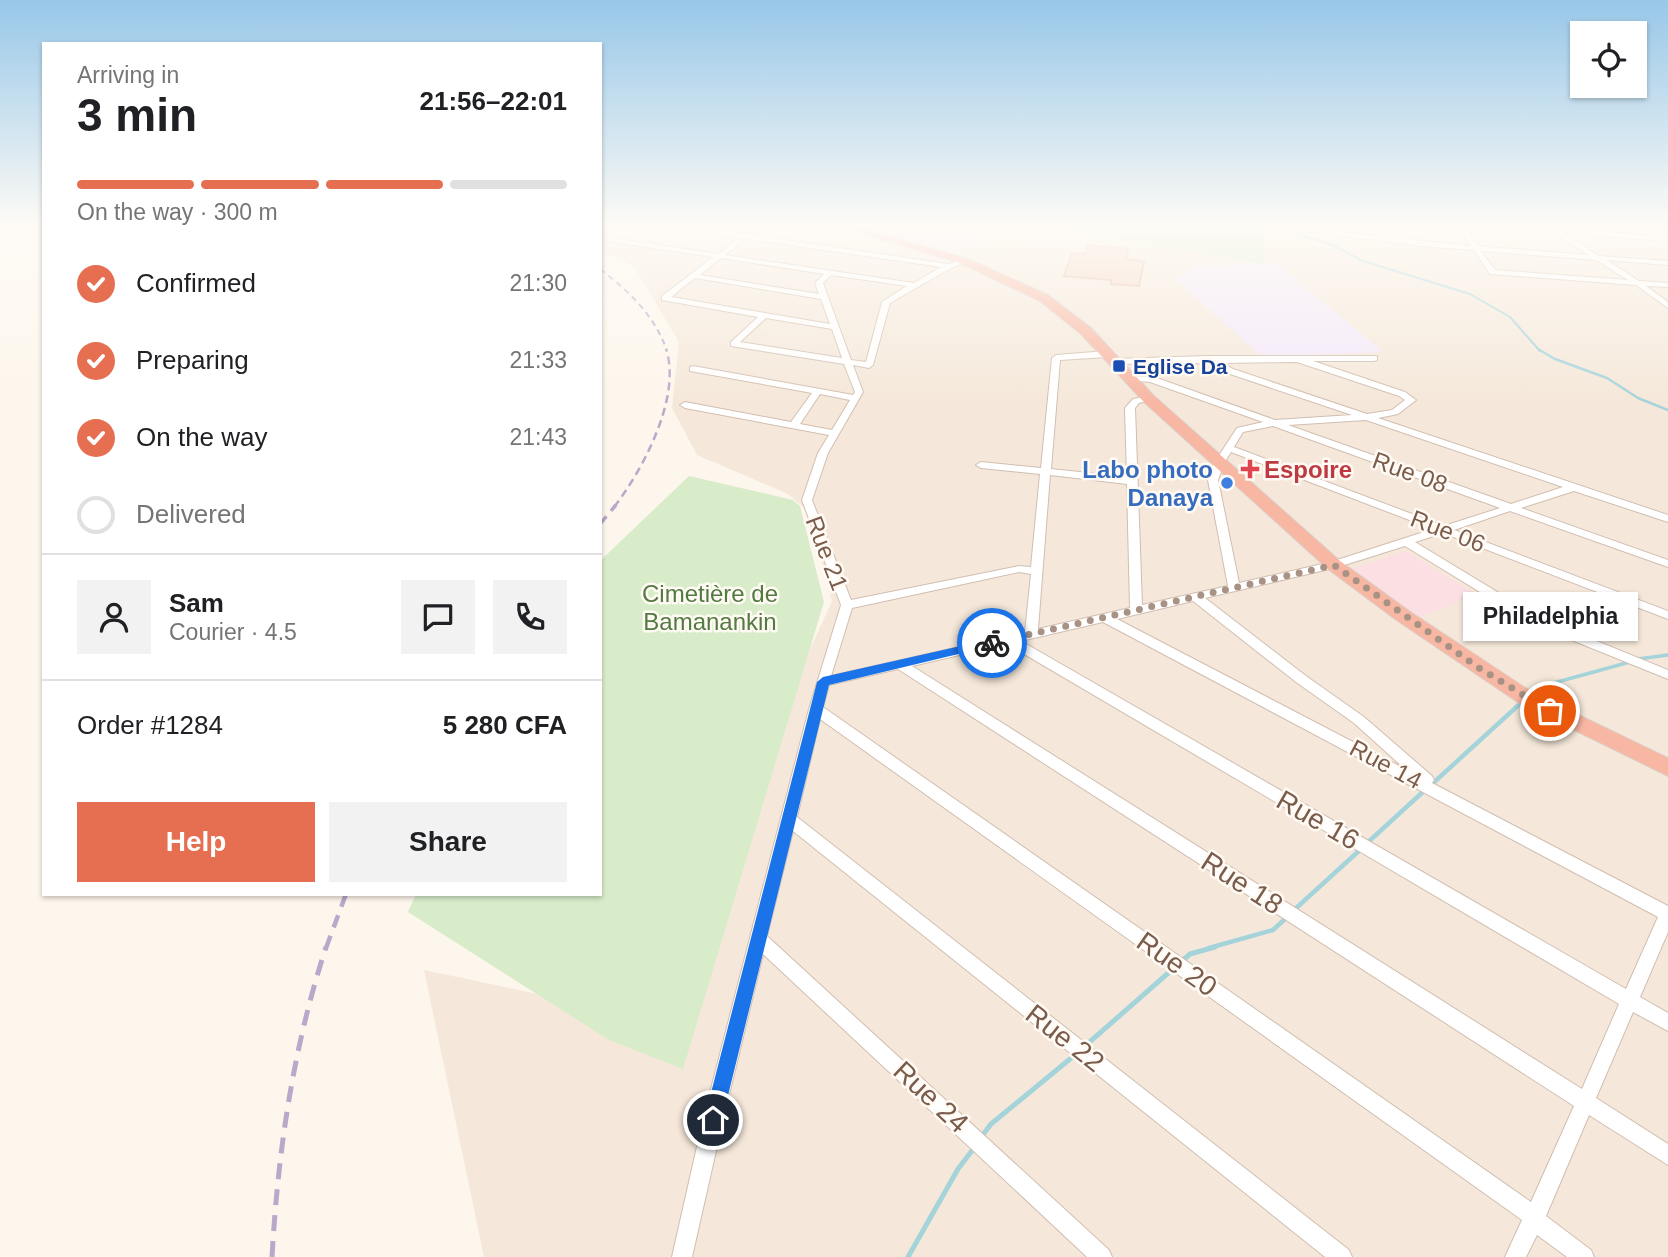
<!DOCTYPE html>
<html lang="en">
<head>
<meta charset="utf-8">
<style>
	:root { --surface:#fff; --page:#f2f2f2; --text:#202124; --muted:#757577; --line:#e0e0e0; --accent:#e76f51 }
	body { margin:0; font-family:Arial,sans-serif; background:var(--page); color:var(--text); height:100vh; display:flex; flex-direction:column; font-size:26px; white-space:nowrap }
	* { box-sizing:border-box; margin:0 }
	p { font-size:23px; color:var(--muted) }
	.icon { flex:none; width:38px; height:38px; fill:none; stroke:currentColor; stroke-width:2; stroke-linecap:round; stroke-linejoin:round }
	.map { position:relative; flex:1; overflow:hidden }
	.panel { position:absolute; left:42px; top:42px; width:560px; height:854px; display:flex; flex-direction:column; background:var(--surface); border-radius:0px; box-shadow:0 2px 5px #0004 }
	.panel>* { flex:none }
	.controls { position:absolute; left:1570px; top:21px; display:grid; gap:14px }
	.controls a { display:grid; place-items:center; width:77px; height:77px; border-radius:0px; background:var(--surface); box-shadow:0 2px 5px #0004; font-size:35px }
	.pin { position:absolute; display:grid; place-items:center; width:60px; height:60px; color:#fff; margin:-30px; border:4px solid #fff; border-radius:50%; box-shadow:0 2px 7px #0007 }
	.courier { position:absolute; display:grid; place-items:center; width:70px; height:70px; margin:-35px; border:5px solid #1a73e8; border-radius:50%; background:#fff; color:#222; box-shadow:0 2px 9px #0007 }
	.bubble { position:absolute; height:49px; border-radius:0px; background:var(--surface); box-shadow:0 2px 5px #0004; font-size:23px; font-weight:800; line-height:49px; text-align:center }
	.overview em { font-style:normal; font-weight:800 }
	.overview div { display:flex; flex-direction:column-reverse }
	.overview { display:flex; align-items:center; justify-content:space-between; height:119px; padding:0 35px }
	h1 { font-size:46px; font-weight:800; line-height:52px }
	.bar { display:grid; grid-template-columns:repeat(4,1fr); gap:10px 7px; align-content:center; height:84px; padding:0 35px }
	.bar i { height:9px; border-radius:5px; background:var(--line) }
	.bar .selected { background:var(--accent) }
	.bar p { grid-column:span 4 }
	.line { display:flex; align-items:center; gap:18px; padding:0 35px; border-top:2px solid var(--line) }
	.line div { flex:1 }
	.round { display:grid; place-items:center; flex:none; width:74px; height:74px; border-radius:0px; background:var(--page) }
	ol { padding:0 35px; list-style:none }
	li { display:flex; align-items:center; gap:21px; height:77px }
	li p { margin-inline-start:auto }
	li .icon { padding:7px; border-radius:50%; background:var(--accent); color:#fff; stroke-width:4 }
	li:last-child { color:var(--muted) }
	li i { width:38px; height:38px; border:4px solid var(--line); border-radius:50% }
	.action { display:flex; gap:14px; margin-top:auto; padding:14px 35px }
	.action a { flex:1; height:80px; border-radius:0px; background:var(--accent); color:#fff; font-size:28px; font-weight:800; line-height:80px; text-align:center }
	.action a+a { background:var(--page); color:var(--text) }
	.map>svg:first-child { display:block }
</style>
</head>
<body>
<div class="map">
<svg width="1668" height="1257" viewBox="0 0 1668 1257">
	<rect width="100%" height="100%" fill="#fdf6ec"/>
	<!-- residential -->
	<path fill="#f5e8da" d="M 600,226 L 1668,226 L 1668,1257 L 484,1257 L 424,970 L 643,1016 L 832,601 L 809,512 L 788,494 L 697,455 L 672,408 L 679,342 L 633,265 L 600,252 Z"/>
	<!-- education -->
	<path fill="#f3e8fa" d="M 971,226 L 989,238 L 953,252 L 853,227 Z
		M 1278,264 L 1383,352 L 1262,357 L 1174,278 L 1200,265 Z"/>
	<!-- medical -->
	<path fill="#fbdfe3" d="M 1406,551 L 1475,594 L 1419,618 L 1386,596 L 1353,568 Z"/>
	<!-- green -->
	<path fill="#d8ecc9" d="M 1052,226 L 1263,227 L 1264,264 L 1051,228 Z
		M 689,476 L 793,500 L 800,506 L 824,602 L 683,1069 L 609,1040 L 408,912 L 416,894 L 600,894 L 600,561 Z"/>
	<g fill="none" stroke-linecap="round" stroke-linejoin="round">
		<!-- stream-far4 -->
		<path stroke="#a5d3da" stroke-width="2" d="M 1289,226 L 1294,233 L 1333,245 L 1363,261 L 1470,294 L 1510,317 L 1540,351"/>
		<!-- stream-far3 -->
		<path stroke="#a5d3da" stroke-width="2.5" d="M 1538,349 L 1555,359 L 1607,378 L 1638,398 L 1668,410"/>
		<!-- stream-far2 -->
		<path stroke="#a5d3da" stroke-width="3.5" d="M 1638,659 L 1668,655
			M 1529,695 L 1539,687 L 1630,662
			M 1521,702 L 1524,700"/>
		<!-- stream-far1 -->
		<path stroke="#a5d3da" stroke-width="4.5" d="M 1431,785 L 1523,701
			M 1366,844 L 1425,790
			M 1294,910 L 1361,849
			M 1209,948 L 1273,930 L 1286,918"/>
		<!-- stream -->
		<path stroke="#a5d3da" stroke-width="5" d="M 1182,961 L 1190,954 L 1215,947
			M 1085,1046 L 1174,968
			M 982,1136 L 991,1124 L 1076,1054
			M 908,1257 L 958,1169 L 974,1148"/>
	</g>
	<!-- building -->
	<path fill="#f3d5c3" stroke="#e6bba3" stroke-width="2" d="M 1088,245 L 1128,249 L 1126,259 L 1144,261 L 1139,286 L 1111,284 L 1111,280 L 1064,276 L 1072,253 L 1085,254 Z"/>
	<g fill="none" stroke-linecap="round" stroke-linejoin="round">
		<!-- minor casing -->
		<g stroke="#d1beb0" stroke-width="2">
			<path id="minor" d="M 671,226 L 690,226 L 744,234 L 760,226 L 769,226 L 752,235 L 948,264 L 964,259 L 968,261 L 951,268 L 890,303 L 873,365 L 869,368 L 853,365 L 863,392 L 828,453 L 812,500 L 851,600 L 1019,566 L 1031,567 L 1040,474 L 981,468 L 976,465 L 981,462 L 1041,468 L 1052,358 L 1056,355 L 1107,351 L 1111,354 L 1107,357 L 1060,360 L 1051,469 L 1127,477 L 1125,408 L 1133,399 L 1149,396 L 1154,399 L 1139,403 L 1135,408 L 1142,605 L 1228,586 L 1208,480 L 1214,463 L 1237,428 L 1263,422 L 1150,382 L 1126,380 L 1126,376 L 1154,377 L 1275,420 L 1352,415 L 1227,373 L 1209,363 L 1111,364 L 1111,360 L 1114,359 L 1208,356 L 1377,356 L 1377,360 L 1374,361 L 1313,361 L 1405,392 L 1416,400 L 1398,414 L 1378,418 L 1668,515 L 1668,522 L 1574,491 L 1521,508 L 1668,560 L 1668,567 L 1510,511 L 1454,530 L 1668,611 L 1668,619 L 1443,533 L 1415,542 L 1540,618 L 1668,670 L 1668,679 L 1532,624 L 1405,546 L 1338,567 L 1205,598 L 1306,676 L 1364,717 L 1432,776 L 1434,780 L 1432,783 L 1668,906 L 1668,932 L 1640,997 L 1668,1013 L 1668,1031 L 1633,1012 L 1596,1098 L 1668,1144 L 1668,1165 L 1589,1115 L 1546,1216 L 1591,1250 L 1594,1257 L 1567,1257 L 1537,1235 L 1526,1257 L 1505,1257 L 1522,1220 L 820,719 L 797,817 L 1349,1250 L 1352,1257 L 1325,1257 L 793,831 L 767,936 L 1109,1250 L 1112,1257 L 1087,1257 L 763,954 L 723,1120 L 692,1257 L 672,1257 L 703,1120 L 809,709 L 841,605 L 802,500 L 818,453 L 829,435 L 685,408 L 680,405 L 685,402 L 791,422 L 812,393 L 690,371 L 690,367 L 693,366 L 853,395 L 855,392 L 844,364 L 731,346 L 731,342 L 758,317 L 662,300 L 662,296 L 713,257 L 600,240 L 600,236 L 718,254 L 739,238 ZM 746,239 L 941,267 L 914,283 L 725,255 ZM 721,258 L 824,274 L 815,283 L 819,294 L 700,275 ZM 831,275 L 907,286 L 882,302 L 866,362 L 851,360 L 823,283 ZM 695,278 L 821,299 L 830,324 L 671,297 ZM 766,318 L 832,329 L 842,358 L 740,342 ZM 1297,362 L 1399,396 L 1405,400 L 1392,410 L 1367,414 L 1233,369 L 1222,363 ZM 820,394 L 850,400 L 832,430 L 800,424 ZM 1366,420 L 1563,487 L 1511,504 L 1288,425 ZM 1273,426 L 1500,508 L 1444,526 L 1234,447 L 1243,432 ZM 1231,452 L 1433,529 L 1331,562 L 1239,583 L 1218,480 L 1224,463 ZM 1050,475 L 1127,484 L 1130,608 L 1038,629 ZM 1019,572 L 1031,574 L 1025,632 L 831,676 L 852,608 ZM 1193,601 L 1296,682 L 1354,723 L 1405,769 L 1117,619 ZM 1103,622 L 1658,917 L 1626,989 L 1021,641 ZM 1007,644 L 1619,1004 L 1582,1089 L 912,666 ZM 898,669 L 1574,1106 L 1531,1202 L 823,707 L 829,685 Z
				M 1265,226 L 1287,226 L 1471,246 L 1457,226 L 1464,226 L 1478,246 L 1588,255 L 1552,232 L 1501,226 L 1533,226 L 1668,237 L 1668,241 L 1562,233 L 1599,256 L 1668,261 L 1668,265 L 1607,260 L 1639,281 L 1668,283 L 1668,287 L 1646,286 L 1668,302 L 1668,308 L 1636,285 L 1490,274 L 1474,250 L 1421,246 ZM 1481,251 L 1596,260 L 1628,280 L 1495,270 Z"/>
		</g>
		<!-- highway casing -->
		<g stroke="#dad1cd" stroke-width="2">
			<path id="highway" d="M 836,226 L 853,226 L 968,259 L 1048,295 L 1091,328 L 1154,396 L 1340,561 L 1409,611 L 1533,693 L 1668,758 L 1668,776 L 1519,703 L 1395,619 L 1328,569 L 1144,402 L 1081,334 L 1040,301 L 960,263 Z"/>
		</g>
		<!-- minor -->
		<use href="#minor" fill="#fff" fill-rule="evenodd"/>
		<!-- highway -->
		<use href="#highway" fill="#f7b7a3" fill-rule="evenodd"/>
		<!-- rail-far4 -->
		<path stroke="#b9a8c9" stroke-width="2" stroke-dasharray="6 4.5" stroke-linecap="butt" d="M 600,269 C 629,291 655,316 667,351"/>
		<!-- rail-far3 -->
		<path stroke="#b9a8c9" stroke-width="2.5" stroke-dasharray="8 5" stroke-linecap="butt" d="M 614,507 C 643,470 682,396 666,349"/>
		<!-- rail-far2 -->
		<path stroke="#b9a8c9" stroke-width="3.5" stroke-dasharray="10 7" stroke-linecap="butt" d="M 600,524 L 616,505"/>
		<!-- rail-far1 -->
		<path stroke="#b9a8c9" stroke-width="4.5" stroke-dasharray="13 9" stroke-linecap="butt" d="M 326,948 L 346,894"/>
		<!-- rail -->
		<path stroke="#b9a8c9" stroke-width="5" stroke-dasharray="16 10" stroke-linecap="butt" d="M 272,1257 C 278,1151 293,1048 326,947"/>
	</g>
	<!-- sky -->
	<linearGradient id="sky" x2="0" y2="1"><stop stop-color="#97c7e8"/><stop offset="0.56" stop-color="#fefbf6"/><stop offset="1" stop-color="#fefbf6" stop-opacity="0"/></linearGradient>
	<rect width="1668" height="402" fill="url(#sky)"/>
	<!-- route -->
	<path fill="#1a73e8" d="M 992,639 L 998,643 L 996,645 L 829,685 L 722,1120 L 719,1126 L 713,1129 L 707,1126 L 704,1120 L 817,682 L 823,677 Z"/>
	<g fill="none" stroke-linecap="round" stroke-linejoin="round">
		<!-- done -->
		<path stroke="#a89285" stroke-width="7" stroke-dasharray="0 12.6" d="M 992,643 L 1334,565 L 1479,668 L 1550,711"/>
	</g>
	<!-- markers -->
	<rect fill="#1a4fb4" stroke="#fffaf3" stroke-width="2.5" x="1112" y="359" width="14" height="14" rx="3.5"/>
	<path fill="#e0444e" stroke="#fffaf3" stroke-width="2.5" d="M1246.5 458.5h7v7h7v7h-7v7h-7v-7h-7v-7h7z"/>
	<circle fill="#3f7fe0" stroke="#fffaf3" stroke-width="2.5" cx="1227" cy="483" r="7"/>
	<g text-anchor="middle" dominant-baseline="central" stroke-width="5" stroke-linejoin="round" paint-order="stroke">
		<!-- far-transit labels -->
		<g font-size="21" font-weight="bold" fill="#164399" stroke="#fffaf3" text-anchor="start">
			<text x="1133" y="366">Eglise Da</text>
		</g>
		<!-- shop labels -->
		<g font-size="24" font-weight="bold" fill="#366cbe" stroke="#fffaf3" text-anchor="end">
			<text x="1213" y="469">Labo photo<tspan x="1213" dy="28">Danaya</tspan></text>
		</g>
		<!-- health labels -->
		<g font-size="24" font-weight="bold" fill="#be3a42" stroke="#fffaf3" text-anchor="start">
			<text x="1264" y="469">Espoire</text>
		</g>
		<!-- street labels -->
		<g font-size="24" fill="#7a5c4d" stroke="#fffaf3">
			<text transform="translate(1410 472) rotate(20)">Rue 08</text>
			<text transform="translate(1448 531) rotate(21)">Rue 06</text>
			<text transform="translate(827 553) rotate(69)">Rue 21</text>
			<text transform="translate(1386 764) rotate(28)">Rue 14</text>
		</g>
		<!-- park labels -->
		<g font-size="24" fill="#537a41" stroke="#fffaf3">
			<text x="710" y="593">Cimetière de<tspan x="710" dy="28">Bamanankin</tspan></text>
		</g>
		<!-- near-street labels -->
		<g font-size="28" fill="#7a5c4d" stroke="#fffaf3">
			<text transform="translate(1318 820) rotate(30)">Rue 16</text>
			<text transform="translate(1242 883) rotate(33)">Rue 18</text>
			<text transform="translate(1177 964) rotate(35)">Rue 20</text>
			<text transform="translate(1065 1038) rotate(38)">Rue 22</text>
			<text transform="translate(931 1097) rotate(43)">Rue 24</text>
		</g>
	</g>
</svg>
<div class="controls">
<a><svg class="icon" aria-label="locate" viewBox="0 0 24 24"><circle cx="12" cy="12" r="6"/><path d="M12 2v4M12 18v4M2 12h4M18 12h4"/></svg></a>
</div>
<div class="pin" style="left:1550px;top:711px;background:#ea580c"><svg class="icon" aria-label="bag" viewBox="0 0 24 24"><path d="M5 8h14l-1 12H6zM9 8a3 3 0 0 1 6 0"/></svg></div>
<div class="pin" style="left:713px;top:1120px;background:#1f2937"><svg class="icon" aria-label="home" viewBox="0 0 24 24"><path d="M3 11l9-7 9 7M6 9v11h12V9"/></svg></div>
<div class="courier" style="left:992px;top:643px"><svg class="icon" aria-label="bike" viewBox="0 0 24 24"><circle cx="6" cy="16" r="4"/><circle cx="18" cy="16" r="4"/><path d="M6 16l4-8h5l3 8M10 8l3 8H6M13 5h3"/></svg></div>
<div class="bubble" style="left:1463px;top:592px;width:175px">Philadelphia</div>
<section class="panel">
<div class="overview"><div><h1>3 min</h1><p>Arriving in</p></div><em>21:56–22:01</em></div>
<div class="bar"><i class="selected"></i><i class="selected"></i><i class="selected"></i><i></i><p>On the way · 300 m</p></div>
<ol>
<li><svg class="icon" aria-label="check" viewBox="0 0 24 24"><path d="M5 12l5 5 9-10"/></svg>Confirmed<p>21:30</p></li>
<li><svg class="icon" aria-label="check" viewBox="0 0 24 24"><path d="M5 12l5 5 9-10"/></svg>Preparing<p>21:33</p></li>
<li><svg class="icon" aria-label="check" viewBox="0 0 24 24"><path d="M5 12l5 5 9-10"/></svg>On the way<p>21:43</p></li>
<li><i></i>Delivered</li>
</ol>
<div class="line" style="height:126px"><a class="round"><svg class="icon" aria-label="person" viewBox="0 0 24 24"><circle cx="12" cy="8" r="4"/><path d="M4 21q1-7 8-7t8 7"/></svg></a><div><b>Sam</b><p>Courier · 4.5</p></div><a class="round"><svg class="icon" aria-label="chat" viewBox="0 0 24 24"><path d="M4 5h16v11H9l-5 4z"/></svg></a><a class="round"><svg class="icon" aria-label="phone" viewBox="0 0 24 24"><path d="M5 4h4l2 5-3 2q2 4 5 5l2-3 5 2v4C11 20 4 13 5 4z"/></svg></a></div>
<div class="line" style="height:91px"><div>Order #1284</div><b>5 280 CFA</b></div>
<div class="action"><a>Help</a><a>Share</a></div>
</section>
</div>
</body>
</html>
